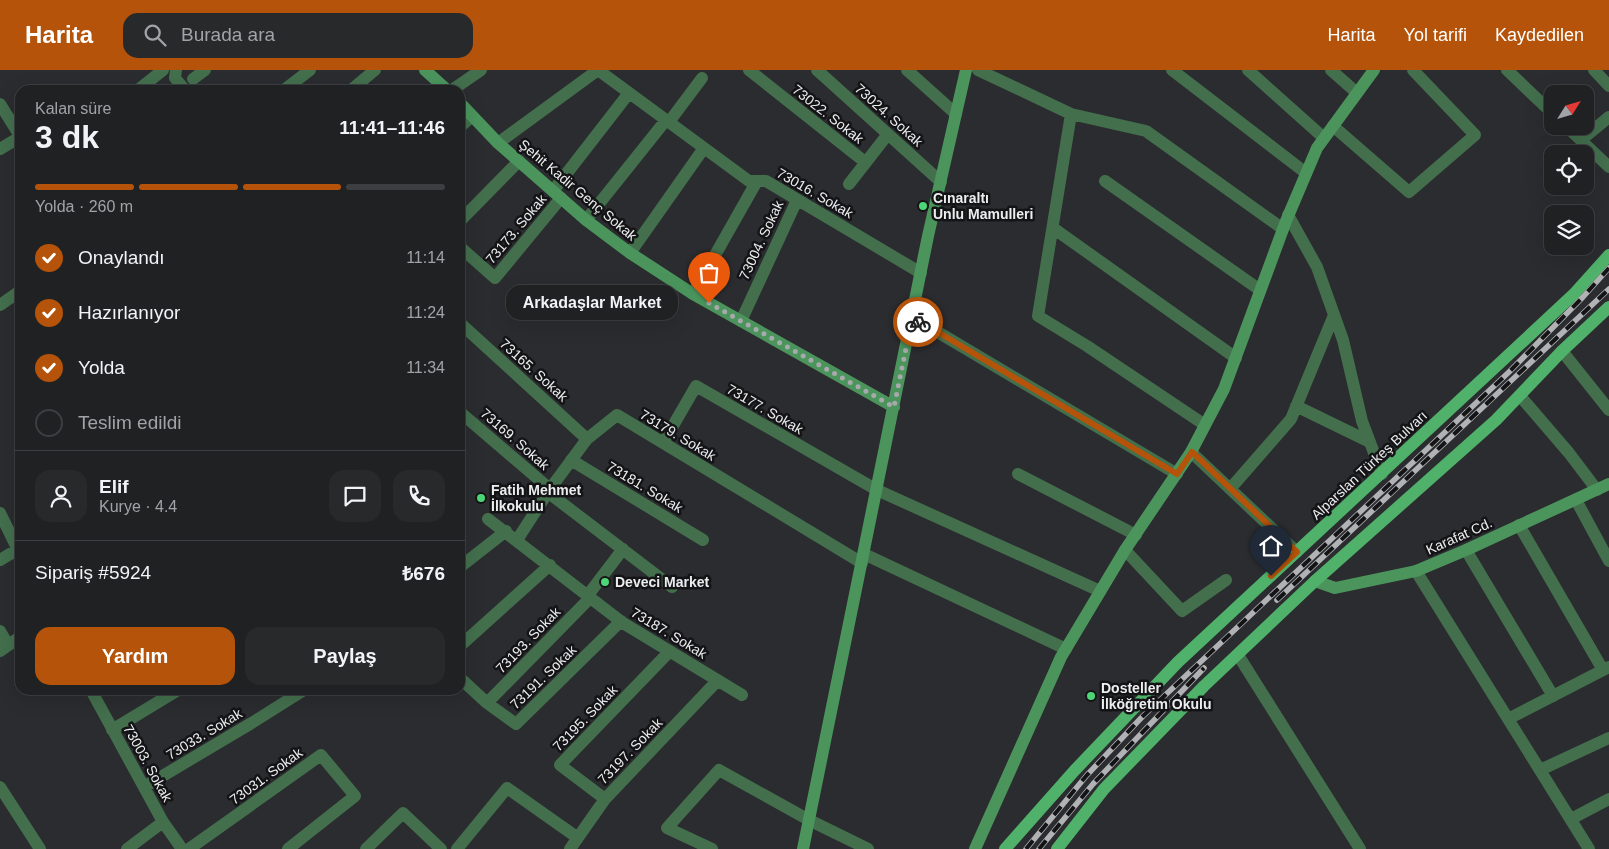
<!DOCTYPE html>
<html lang="tr">
<head>
<meta charset="utf-8">
<style>
	:root { --surface:#202123; --page:#28292b; --text:#f1f3f6; --muted:#a2a3a6; --line:#3d3e41; --accent:#b45309 }
	body { margin:0; font-family:Helvetica,sans-serif; background:var(--page); color:var(--text); height:100vh; display:flex; flex-direction:column; font-size:19px; white-space:nowrap }
	* { box-sizing:border-box; margin:0 }
	p { font-size:16px; color:var(--muted) }
	.icon { flex:none; width:28px; height:28px; fill:none; stroke:currentColor; stroke-width:2; stroke-linecap:round; stroke-linejoin:round }
	.map { position:relative; flex:1; overflow:hidden }
	.sheet { position:absolute; left:15px; top:15px; width:450px; height:610px; display:flex; flex-direction:column; background:var(--surface); border-radius:15px; box-shadow:0 5px 20px #0002,0 0 0 1px var(--line) }
	.sheet>* { flex:none }
	.needle { width:32px; rotate:53deg }
	.buttons { position:absolute; left:1544px; top:15px; display:grid; gap:10px }
	.buttons a { display:grid; place-items:center; width:50px; height:50px; border-radius:10px; background:var(--surface); box-shadow:0 5px 20px #0002,0 0 0 1px var(--line); font-size:25px }
	.pin { position:absolute; display:grid; place-items:center; width:42px; height:42px; color:#fff; margin:-51px -21px; border-radius:50% 50% 50% 0; rotate:-45deg; box-shadow:0 0 5px #0007 }
	.pin .icon { rotate:45deg }
	.courier { position:absolute; display:grid; place-items:center; width:50px; height:50px; margin:-25px; border:4px solid #b45309; border-radius:50%; background:#fff; color:#222; box-shadow:0 1px 6px #0007 }
	.bubble { position:absolute; height:35px; border-radius:15px; background:var(--surface); box-shadow:0 5px 20px #0002,0 0 0 1px var(--line); font-size:16px; font-weight:600; line-height:35px; text-align:center }
	.overview em { font-style:normal; font-weight:600 }
	.overview div { display:flex; flex-direction:column-reverse }
	.overview { display:flex; align-items:center; justify-content:space-between; height:85px; padding:0 20px }
	h1 { font-size:32px; font-weight:600; line-height:38px }
	.bar { display:grid; grid-template-columns:repeat(4,1fr); gap:8px 5px; align-content:center; height:60px; padding:0 20px }
	.bar i { height:6px; border-radius:4px; background:var(--line) }
	.bar .on { background:var(--accent) }
	.bar p { grid-column:span 4 }
	.line { display:flex; align-items:center; gap:12px; padding:0 20px; border-top:1px solid var(--line) }
	.line div { flex:1 }
	.round { display:grid; place-items:center; flex:none; width:52px; height:52px; border-radius:15px; background:var(--page) }
	ol { padding:0 20px; list-style:none }
	li { display:flex; align-items:center; gap:15px; height:55px }
	li p { margin-inline-start:auto }
	li .icon { padding:5px; border-radius:50%; background:var(--accent); color:#fff; stroke-width:4 }
	li:last-child { color:var(--muted) }
	li i { width:28px; height:28px; border:2px solid var(--line); border-radius:50% }
	.primary-button { display:flex; gap:10px; margin-top:auto; padding:10px 20px }
	.primary-button a { flex:1; height:58px; border-radius:15px; background:var(--accent); color:#fff; font-size:20px; font-weight:600; line-height:58px; text-align:center }
	.primary-button a+a { background:var(--page); color:var(--text) }
	header { display:flex; align-items:center; gap:30px; box-sizing:border-box; height:70px; padding:0 25px; background:var(--accent); color:#fff }
	header strong { font-size:24px }
	nav { display:flex; gap:28px; margin-inline-start:auto; font-size:18px }
	.search { width:350px; height:45px; background:var(--page); display:flex; align-items:center; gap:12px; box-sizing:border-box; padding:0 18px; border-radius:15px; color:var(--muted); font-size:19px }
	.map>svg:first-child { display:block }
</style>
</head>
<body>
<header>
<strong>Harita</strong>
<div class="search"><svg class="icon" aria-label="search" viewBox="0 0 24 24"><circle cx="10" cy="10" r="6"/><path d="M15 15l6 6"/></svg>Burada ara</div>
<nav><a>Harita</a><a>Yol tarifi</a><a>Kaydedilen</a></nav>
</header>
<div class="map">
<svg width="1609" height="779" viewBox="0 0 1609 779">
	<rect width="100%" height="100%" fill="#2b2c2f"/>
	<g fill="none" stroke-linecap="round" stroke-linejoin="round">
		<!-- street -->
		<path stroke="#436f4d" stroke-width="12" d="M 176,0 L 175,8 L 185,20
			M 749,0 L 865,92
			M 817,0 L 941,112
			M 907,0 L 956,44
			M 978,0 L 1071,44 L 1038,246 L 1087,276 L 1205,355
			M 1172,0 L 1306,103
			M 1248,0 L 1324,68
			M 1331,0 L 1357,23
			M 1507,0 L 1552,43
			M 1594,0 L 1609,16
			M 193,9 L 205,0
			M 138,20 L 163,0
			M 284,20 L 310,0
			M 351,20 L 375,0
			M 452,20 L 481,0
			M 0,34 L 20,66
			M 1071,44 L 1146,61 L 1283,159
			M 669,52 L 702,8
			M 1333,56 L 1409,122 L 1475,65 L 1413,0
			M 1566,56 L 1609,97
			M 460,57 L 472,46
			M 1581,70 L 1609,47
			M 498,73 L 598,0 L 749,111 L 766,111 L 921,203
			M 0,79 L 20,67
			M 1105,111 L 1260,220
			M 849,114 L 888,64
			M 553,121 L 629,23
			M 1288,145 L 1317,197 L 1343,270 L 1362,351 L 1382,404
			M 586,150 L 666,50
			M 460,151 L 519,91
			M 1053,158 L 1236,288
			M 460,177 L 495,208 L 561,128
			M 630,183 L 704,78
			M 693,224 L 757,111
			M 0,235 L 20,221
			M 912,249 L 936,261 L 1177,404
			M 741,251 L 797,130
			M 460,253 L 587,369
			M 1562,281 L 1609,340
			M 1520,326 L 1569,383 L 1597,420
			M 1296,336 L 1370,372
			M 460,342 L 550,419 L 554,427 L 672,517
			M 663,373 L 696,316 L 877,420 L 1100,521
			M 1191,382 L 1297,482
			M 571,390 L 703,470
			M 1018,404 L 1136,465
			M 1230,419 L 1291,349 L 1334,245
			M 1576,430 L 1609,491
			M 0,443 L 20,484
			M 488,449 L 623,553 L 742,625
			M 1519,455 L 1603,600
			M 517,470 L 550,419 L 587,369 L 617,345 L 862,493
			M 1125,480 L 1182,541 L 1226,510
			M 1466,480 L 1553,626
			M 864,484 L 1066,579
			M 0,490 L 20,478
			M 460,497 L 506,461
			M 1416,501 L 1589,779
			M 588,525 L 623,479
			M 0,561 L 8,575
			M 460,576 L 550,495
			M 0,581 L 20,567
			M 1238,585 L 1360,779
			M 460,608 L 487,633 L 516,654 L 621,551
			M 91,620 L 163,752 L 182,779
			M 487,633 L 591,527
			M 1508,649 L 1609,597
			M 112,660 L 178,620
			M 1540,700 L 1609,668
			M 0,717 L 40,779
			M 144,717 L 250,654 L 304,620
			M 605,729 L 560,695 L 670,581
			M 1571,749 L 1609,729
			M 127,779 L 163,752
			M 189,779 L 321,685 L 355,726 L 288,779
			M 366,779 L 403,743 L 441,779
			M 457,779 L 507,718 L 578,768
			M 570,779 L 605,729 L 718,610
			M 712,779 L 667,758 L 719,700 L 809,750 L 868,779"/>
		<!-- secondary -->
		<path stroke="#4b955d" stroke-width="12" d="M 425,0 L 447,20
			M 460,33 L 498,73 L 586,150 L 630,183 L 693,224 L 894,337
			M 1315,511 L 1335,518 L 1416,501 L 1466,480 L 1609,414
			M 803,779 L 928,166 L 966,0
			M 975,779 L 1061,587 L 1125,480 L 1191,382 L 1224,319 L 1286,151 L 1317,78 L 1374,0"/>
		<!-- primary -->
		<path stroke="#4fb16a" stroke-width="12" d="M 1005,779 L 1075,700 L 1178,592 L 1574,224 L 1609,185
			M 1057,779 L 1104,719 L 1204,616 L 1315,511 L 1496,350 L 1562,281 L 1609,237"/>
		<!-- rail casing -->
		<g stroke="#b1b2b4" stroke-width="5.5">
			<path id="rail" d="M 1277,530 L 1609,219
				M 1026,779 L 1087,705 L 1143,646 L 1509,302 L 1583,227 L 1609,198
				M 1039,779 L 1093,714 L 1204,598"/>
		</g>
		<!-- rail -->
		<use href="#rail" stroke="#141416" stroke-width="4" stroke-dasharray="11" stroke-linecap="butt"/>
	</g>
	<g fill="none" stroke-linecap="round" stroke-linejoin="round">
		<!-- done -->
		<path stroke="#a8a9ac" stroke-width="5" stroke-dasharray="0 9" d="M 709,233 L 894,337 L 912,249 L 918,252"/>
		<!-- route -->
		<path stroke="#b45309" stroke-width="6" d="M 918,252 L 936,261 L 1177,404 L 1192,382 L 1297,482 L 1271,506"/>
	</g>
	<!-- markers -->
	<g fill="#4cd677" stroke="#141416" stroke-width="2">
		<circle cx="923" cy="136" r="5"/>
		<circle cx="481" cy="428" r="5"/>
		<circle cx="605" cy="512" r="5"/>
		<circle cx="1091" cy="626" r="5"/>
	</g>
	<g text-anchor="middle" dominant-baseline="central" stroke-width="5" stroke-linejoin="round" paint-order="stroke">
		<!-- street labels -->
		<g font-size="14" fill="#ecedef" stroke="#141416">
			<text transform="translate(828 44) rotate(38)">73022. Sokak</text>
			<text transform="translate(889 45) rotate(42)">73024. Sokak</text>
			<text transform="translate(578 120) rotate(40)">Şehit Kadir Genç Sokak</text>
			<text transform="translate(815 123) rotate(30)">73016. Sokak</text>
			<text transform="translate(516 159) rotate(-50)">73173. Sokak</text>
			<text transform="translate(761 170) rotate(-65)">73004. Sokak</text>
			<text transform="translate(534 300) rotate(42)">73165. Sokak</text>
			<text transform="translate(765 339) rotate(30)">73177. Sokak</text>
			<text transform="translate(678 365) rotate(31)">73179. Sokak</text>
			<text transform="translate(515 369) rotate(41)">73169. Sokak</text>
			<text transform="translate(1369 395) rotate(-43)">Alparslan Türkeş Bulvarı</text>
			<text transform="translate(645 417) rotate(31)">73181. Sokak</text>
			<text transform="translate(1459 466) rotate(-24)">Karafat Cd.</text>
			<text transform="translate(669 563) rotate(31)">73187. Sokak</text>
			<text transform="translate(528 570) rotate(-46)">73193. Sokak</text>
			<text transform="translate(543 607) rotate(-44)">73191. Sokak</text>
			<text transform="translate(585 648) rotate(-46)">73195. Sokak</text>
			<text transform="translate(204 664) rotate(-31)">73033. Sokak</text>
			<text transform="translate(630 681) rotate(-46)">73197. Sokak</text>
			<text transform="translate(148 693) rotate(61)">73003. Sokak</text>
			<text transform="translate(266 706) rotate(-36)">73031. Sokak</text>
		</g>
		<!-- poi labels -->
		<g font-size="14" font-weight="bold" fill="#ecedef" stroke="#141416" text-anchor="start">
			<text x="933" y="128">Cınaraltı<tspan x="933" dy="16">Unlu Mamulleri</tspan></text>
			<text x="491" y="420">Fatih Mehmet<tspan x="491" dy="16">İlkokulu</tspan></text>
			<text x="615" y="512">Deveci Market</text>
			<text x="1101" y="618">Dosteller<tspan x="1101" dy="16">İlköğretim Okulu</tspan></text>
		</g>
	</g>
</svg>
<div class="buttons">
<a><svg class="needle" viewBox="-14 -14 28 28"><path d="M0-13l5 13h-10z" fill="#e53935"/><path d="M0 13l5-13h-10z" fill="#a2a3a6"/></svg></a>
<a><svg class="icon" aria-label="locate" viewBox="0 0 24 24"><circle cx="12" cy="12" r="6"/><path d="M12 2v4M12 18v4M2 12h4M18 12h4"/></svg></a>
<a><svg class="icon" aria-label="layers" viewBox="0 0 24 24"><path d="M12 4l9 5-9 5-9-5zM3 14l9 5 9-5"/></svg></a>
</div>
<div class="pin" style="left:709px;top:233px;background:#ea580c"><svg class="icon" aria-label="bag" viewBox="0 0 24 24"><path d="M5 8h14l-1 12H6zM9 8a3 3 0 0 1 6 0"/></svg></div>
<div class="pin" style="left:1271px;top:506px;background:#1f2937"><svg class="icon" aria-label="home" viewBox="0 0 24 24"><path d="M3 11l9-7 9 7M6 9v11h12V9"/></svg></div>
<div class="courier" style="left:918px;top:252px"><svg class="icon" aria-label="bike" viewBox="0 0 24 24"><circle cx="6" cy="16" r="4"/><circle cx="18" cy="16" r="4"/><path d="M6 16l4-8h5l3 8M10 8l3 8H6M13 5h3"/></svg></div>
<div class="bubble" style="left:506px;top:215px;width:172px">Arkadaşlar Market</div>
<section class="sheet">
<div class="overview"><div><h1>3 dk</h1><p>Kalan süre</p></div><em>11:41–11:46</em></div>
<div class="bar"><i class="on"></i><i class="on"></i><i class="on"></i><i></i><p>Yolda · 260 m</p></div>
<ol>
<li><svg class="icon" aria-label="check" viewBox="0 0 24 24"><path d="M5 12l5 5 9-10"/></svg>Onaylandı<p>11:14</p></li>
<li><svg class="icon" aria-label="check" viewBox="0 0 24 24"><path d="M5 12l5 5 9-10"/></svg>Hazırlanıyor<p>11:24</p></li>
<li><svg class="icon" aria-label="check" viewBox="0 0 24 24"><path d="M5 12l5 5 9-10"/></svg>Yolda<p>11:34</p></li>
<li><i></i>Teslim edildi</li>
</ol>
<div class="line" style="height:90px"><a class="round"><svg class="icon" aria-label="person" viewBox="0 0 24 24"><circle cx="12" cy="8" r="4"/><path d="M4 21q1-7 8-7t8 7"/></svg></a><div><b>Elif</b><p>Kurye · 4.4</p></div><a class="round"><svg class="icon" aria-label="chat" viewBox="0 0 24 24"><path d="M4 5h16v11H9l-5 4z"/></svg></a><a class="round"><svg class="icon" aria-label="phone" viewBox="0 0 24 24"><path d="M5 4h4l2 5-3 2q2 4 5 5l2-3 5 2v4C11 20 4 13 5 4z"/></svg></a></div>
<div class="line" style="height:65px"><div>Sipariş #5924</div><b>₺676</b></div>
<div class="primary-button"><a>Yardım</a><a>Paylaş</a></div>
</section>
</div>
</body>
</html>
